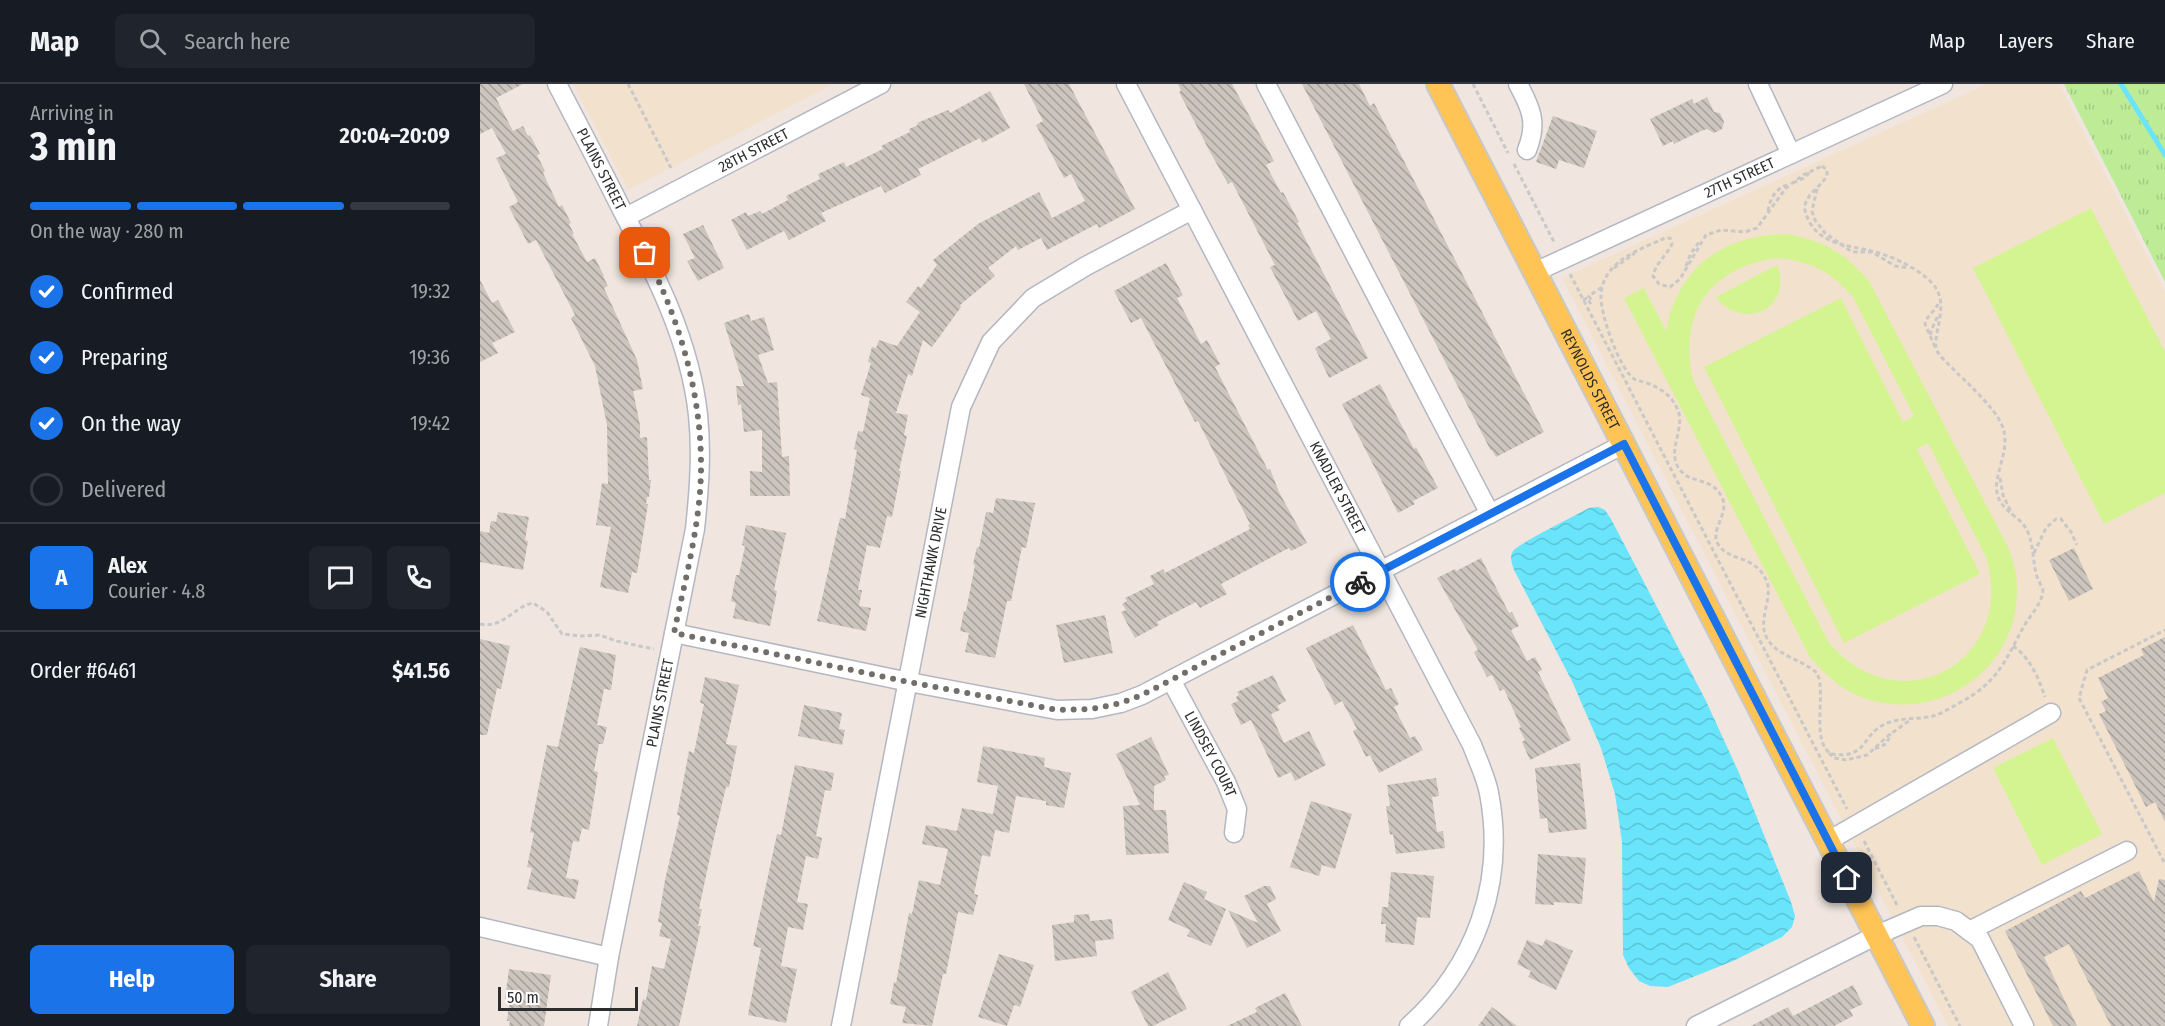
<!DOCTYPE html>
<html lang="en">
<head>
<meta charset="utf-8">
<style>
	:root { --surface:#171b24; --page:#20242c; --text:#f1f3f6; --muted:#9ea1a6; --line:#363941; --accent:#1a73e8 }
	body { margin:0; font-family:"Fira Sans Condensed",sans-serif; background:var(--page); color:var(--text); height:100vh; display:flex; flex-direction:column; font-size:22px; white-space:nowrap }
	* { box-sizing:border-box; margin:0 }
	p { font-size:20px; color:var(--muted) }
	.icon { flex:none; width:33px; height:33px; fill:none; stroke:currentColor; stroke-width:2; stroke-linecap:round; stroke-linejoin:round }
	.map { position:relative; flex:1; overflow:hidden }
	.panel { display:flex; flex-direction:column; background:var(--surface); width:480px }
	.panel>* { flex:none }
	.scale { position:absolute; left:18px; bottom:15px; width:140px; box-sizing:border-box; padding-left:6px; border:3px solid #2d2d2d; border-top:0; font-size:16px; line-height:21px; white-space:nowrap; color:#2d2d2d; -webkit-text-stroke:4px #fff; paint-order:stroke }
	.pin { position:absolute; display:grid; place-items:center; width:51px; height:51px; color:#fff; margin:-26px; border-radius:12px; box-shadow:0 3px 9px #0006 }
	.courier { position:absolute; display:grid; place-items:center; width:60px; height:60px; margin:-30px; border:4px solid #1a73e8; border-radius:50%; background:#fff; color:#222; box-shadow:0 2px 8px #0007 }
	.overview em { font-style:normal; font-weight:700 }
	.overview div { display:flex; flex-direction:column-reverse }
	.overview { display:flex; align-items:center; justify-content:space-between; height:102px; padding:0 30px }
	h1 { font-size:39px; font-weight:700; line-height:45px }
	.bar { display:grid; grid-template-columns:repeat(4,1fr); gap:9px 6px; align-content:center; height:72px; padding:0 30px }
	.bar i { height:8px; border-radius:4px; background:var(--line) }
	.bar .on { background:var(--accent) }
	.bar p { grid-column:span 4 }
	.line { display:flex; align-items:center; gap:15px; padding:0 30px; border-top:2px solid var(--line) }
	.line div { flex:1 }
	.round { display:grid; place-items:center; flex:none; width:63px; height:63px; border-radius:9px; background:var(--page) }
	ol { padding:0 30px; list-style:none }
	li { display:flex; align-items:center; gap:18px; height:66px }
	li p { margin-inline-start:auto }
	li .icon { padding:6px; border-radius:50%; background:var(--accent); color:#fff; stroke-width:4 }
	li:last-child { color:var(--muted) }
	li i { width:33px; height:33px; border:3px solid var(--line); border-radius:50% }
	.cta { display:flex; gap:12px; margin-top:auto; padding:12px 30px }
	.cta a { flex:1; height:69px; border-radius:9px; background:var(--accent); color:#fff; font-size:24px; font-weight:700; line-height:69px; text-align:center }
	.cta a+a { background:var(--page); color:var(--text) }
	header { display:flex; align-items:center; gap:36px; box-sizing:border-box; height:84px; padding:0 30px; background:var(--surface); border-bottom:2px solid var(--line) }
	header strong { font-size:28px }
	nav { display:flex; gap:33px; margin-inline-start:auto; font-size:21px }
	.search { width:420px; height:54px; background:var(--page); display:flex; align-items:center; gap:15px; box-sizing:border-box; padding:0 21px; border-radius:9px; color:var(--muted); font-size:22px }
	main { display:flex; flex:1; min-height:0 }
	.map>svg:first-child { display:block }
</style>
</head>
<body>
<header>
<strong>Map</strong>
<div class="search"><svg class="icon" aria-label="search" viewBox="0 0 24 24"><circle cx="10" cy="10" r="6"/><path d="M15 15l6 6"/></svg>Search here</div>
<nav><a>Map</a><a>Layers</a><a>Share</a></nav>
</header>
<main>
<section class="panel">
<div class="overview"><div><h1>3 min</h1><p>Arriving in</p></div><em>20:04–20:09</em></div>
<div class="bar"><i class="on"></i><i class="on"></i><i class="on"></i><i></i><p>On the way · 280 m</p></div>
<ol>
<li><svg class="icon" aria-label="check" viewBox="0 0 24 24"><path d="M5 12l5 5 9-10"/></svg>Confirmed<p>19:32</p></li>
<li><svg class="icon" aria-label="check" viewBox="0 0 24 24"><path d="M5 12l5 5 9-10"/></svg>Preparing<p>19:36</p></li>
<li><svg class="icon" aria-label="check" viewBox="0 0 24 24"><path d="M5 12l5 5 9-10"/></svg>On the way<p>19:42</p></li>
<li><i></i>Delivered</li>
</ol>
<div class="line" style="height:108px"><b class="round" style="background:var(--accent);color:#fff">A</b><div><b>Alex</b><p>Courier · 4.8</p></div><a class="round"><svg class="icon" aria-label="chat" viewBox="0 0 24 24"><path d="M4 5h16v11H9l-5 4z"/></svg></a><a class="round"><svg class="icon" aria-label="phone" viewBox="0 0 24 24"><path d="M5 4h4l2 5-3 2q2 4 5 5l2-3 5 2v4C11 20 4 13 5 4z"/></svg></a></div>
<div class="line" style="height:78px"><div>Order #6461</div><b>$41.56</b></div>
<div class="cta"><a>Help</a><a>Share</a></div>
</section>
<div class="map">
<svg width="1685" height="942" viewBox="0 0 1685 942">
	<defs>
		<pattern id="grass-tufts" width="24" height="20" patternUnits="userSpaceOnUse" patternTransform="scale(1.5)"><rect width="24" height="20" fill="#bdeb96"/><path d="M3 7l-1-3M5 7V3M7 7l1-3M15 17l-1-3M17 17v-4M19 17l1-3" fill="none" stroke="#a3ca82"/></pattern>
		<pattern id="water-waves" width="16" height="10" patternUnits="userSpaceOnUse" patternTransform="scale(1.5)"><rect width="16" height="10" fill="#69e4fb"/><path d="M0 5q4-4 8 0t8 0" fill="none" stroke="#5bc4d7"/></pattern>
		<pattern id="building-back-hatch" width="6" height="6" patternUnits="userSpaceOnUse" patternTransform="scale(1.5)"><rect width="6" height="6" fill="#cbc5bd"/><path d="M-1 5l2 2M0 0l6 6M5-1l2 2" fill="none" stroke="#a5a09a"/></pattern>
	</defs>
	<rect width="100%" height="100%" fill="#f0e6df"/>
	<!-- education -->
	<path fill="#f2e2cd" d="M 93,0 L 354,0 L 148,106 Z
		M 1507,0 L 1579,0 L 1685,207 L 1685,942 L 1468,942 L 1082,194 Z"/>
	<!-- grass -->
	<path fill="url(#grass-tufts)" d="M 1584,0 L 1685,0 L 1685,198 Z"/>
	<!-- pitch -->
	<path fill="#d4f391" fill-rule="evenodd" d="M 1611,124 L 1685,268 L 1685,409 L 1624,440 L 1493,184 Z
		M 1307,150 C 1344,157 1364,168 1389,197 L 1528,463 C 1533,477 1538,492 1537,507 C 1537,586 1458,640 1384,614 C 1362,607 1345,590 1330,573 L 1144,214 L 1164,204 L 1186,247 C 1188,240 1189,231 1192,224 C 1211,172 1255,151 1307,150 ZM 1299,174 C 1333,178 1351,188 1373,213 L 1434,332 L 1423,338 L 1361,214 L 1224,283 L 1364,559 L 1500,490 L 1437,365 L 1448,359 L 1506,473 C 1537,578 1421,642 1349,559 L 1213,296 C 1198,229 1230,182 1299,174 Z
		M 1297,181 C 1314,223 1264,249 1236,213 Z
		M 1573,654 L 1622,750 L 1562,781 L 1513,684 Z"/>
	<!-- water -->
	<path fill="url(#water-waves)" d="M 1118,423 L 1125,426 L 1131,435 L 1226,617 L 1259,689 L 1311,818 L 1315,832 L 1312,843 L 1302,853 L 1253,877 L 1188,903 L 1170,902 L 1159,897 L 1149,884 L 1143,871 L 1142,758 L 1135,710 L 1121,664 L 1092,597 L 1034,486 C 1032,480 1029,473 1033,467 C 1041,458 1095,432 1109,424 Z"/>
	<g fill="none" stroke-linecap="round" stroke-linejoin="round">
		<!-- stream -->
		<path stroke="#69e4fb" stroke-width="5" d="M 1641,0 L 1685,71"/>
	</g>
	<!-- building -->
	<path fill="url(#building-back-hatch)" d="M 0,0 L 43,0 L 16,14 L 33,47 L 43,42 L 48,52 L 50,51 L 60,70 L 57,71 L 65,87 L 63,89 L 79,123 L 82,121 L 91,139 L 89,140 L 94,150 L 92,150 L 107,178 L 115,174 L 124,192 L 123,192 L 128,202 L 124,204 L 157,276 L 163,305 L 153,307 L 160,341 L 160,354 L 167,353 L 169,396 L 171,396 L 169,413 L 167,413 L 166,420 L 168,420 L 157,489 L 152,488 L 148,509 L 120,503 L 131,443 L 116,441 L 122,399 L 128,400 L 127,341 L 115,282 L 91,234 L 95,231 L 56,156 L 48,160 L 29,123 L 38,118 L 16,74 L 26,70 L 12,44 L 0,50 Z
		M 544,0 L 589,0 L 655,125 L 619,144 L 617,140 L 567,166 L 561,154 L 538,166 L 536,162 L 508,184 L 515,192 L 480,221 L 481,223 L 452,263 L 443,256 L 432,292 L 428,290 L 416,329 L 428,331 L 424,351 L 427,352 L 419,387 L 421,387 L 412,433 L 407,432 L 400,464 L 387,461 L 378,506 L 382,506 L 379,522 L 391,524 L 386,547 L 337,537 L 360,434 L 365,435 L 377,366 L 374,365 L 378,347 L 383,348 L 390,314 L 381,311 L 391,279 L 388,278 L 392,263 L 396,264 L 399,256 L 417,262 L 440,228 L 426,218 L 438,202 L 441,204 L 457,181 L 453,176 L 498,140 L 559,108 L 572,134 L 605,117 L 591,90 L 584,94 L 556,41 L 563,37 Z
		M 698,0 L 752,0 L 794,77 L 786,81 L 801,109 L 803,108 L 819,138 L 817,139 L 888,274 L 849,294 L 835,264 L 851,255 L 836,227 L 818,237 L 790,183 L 795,181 L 752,98 L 748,100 L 729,66 L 699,8 L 701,7 Z
		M 822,0 L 879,0 L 890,22 L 894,19 L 1064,348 L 1016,373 L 1012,366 L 1011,367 Z
		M 510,7 L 530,44 L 502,59 L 500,54 L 438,85 L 441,91 L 405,109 L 401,102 L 341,129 L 346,137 L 309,156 L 304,147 L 267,166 L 251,136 L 266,128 L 268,132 L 280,127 L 282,130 L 308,116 L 306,112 L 340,95 L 338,90 L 364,78 L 366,83 L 403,65 L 401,62 L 430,48 L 429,45 L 438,41 L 437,39 L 468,26 L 470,29 Z
		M 1227,13 L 1234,28 L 1240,29 L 1244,38 L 1242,45 L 1234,49 L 1227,45 L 1221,47 L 1194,60 L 1193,57 L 1183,62 L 1170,35 L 1212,15 L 1214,20 Z
		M 1073,32 L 1117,47 L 1104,84 L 1079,76 L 1076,85 L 1056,78 Z
		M 223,141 L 244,184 L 218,197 L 207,177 L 215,174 L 203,150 Z
		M 686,179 L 703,211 L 697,214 L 721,260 L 727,256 L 740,280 L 735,283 L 788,386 L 790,385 L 799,408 L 827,459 L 811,467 L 809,464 L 741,500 L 747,510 L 720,524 L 716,518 L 677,538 L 679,541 L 655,554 L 641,528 L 646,526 L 642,520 L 647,517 L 645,514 L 674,500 L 670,492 L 683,485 L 685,489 L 770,445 L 768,441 L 770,440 L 718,337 L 715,338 L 661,234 L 651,239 L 634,207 Z
		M 0,196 L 12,219 L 18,216 L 35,248 L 12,259 L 18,269 L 0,278 Z
		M 269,230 L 271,237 L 284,233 L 294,266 L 278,271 L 288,299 L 297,298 L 302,373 L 309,372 L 310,412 L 270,412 L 270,387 L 282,388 L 282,346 L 264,348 L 261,320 L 258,321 L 256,302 L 264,302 L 244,239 Z
		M 900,300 L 934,365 L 936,363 L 958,404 L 933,417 L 935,420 L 918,429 L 862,320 Z
		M 516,414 L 555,419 L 546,464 L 542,463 L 531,517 L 527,517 L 515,574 L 485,568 L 489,549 L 480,547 L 484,527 L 486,527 L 495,481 L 493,480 L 497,463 L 499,464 L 506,428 L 513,429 Z
		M 18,428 L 49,433 L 45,456 L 48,457 L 43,486 L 0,478 L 0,447 L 9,449 L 11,437 L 16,438 Z
		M 266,441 L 306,449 L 294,506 L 297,507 L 290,542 L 253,534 L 256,519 L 251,517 L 256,491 L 259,491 L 265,462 L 262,461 Z
		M 1594,464 L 1613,505 L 1589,517 L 1569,476 Z
		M 1001,474 L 1029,529 L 1032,528 L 1039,542 L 1031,546 L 1047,577 L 1055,573 L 1062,586 L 1058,588 L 1091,656 L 1050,676 L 1042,658 L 1045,656 L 1039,644 L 1041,643 L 1024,605 L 1020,607 L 1012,591 L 1007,593 L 994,568 L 998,566 L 957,494 L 975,485 L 976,487 Z
		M 625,531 L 633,569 L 584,579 L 576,541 Z
		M 873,541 L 906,606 L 911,604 L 919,620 L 914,623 L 930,654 L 935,652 L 943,666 L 899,689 L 890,671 L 886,673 L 873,647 L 877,645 L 862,617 L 855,621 L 826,564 Z
		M 1685,553 L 1685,738 L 1675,718 L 1666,723 L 1619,630 L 1626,627 L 1621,618 L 1628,614 L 1618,594 L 1664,571 L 1661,565 Z
		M 0,555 L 30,562 L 21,605 L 17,604 L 7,651 L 0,651 Z
		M 100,563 L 136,571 L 131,606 L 124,605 L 117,641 L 127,643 L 123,660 L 119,660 L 114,687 L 118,688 L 109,746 L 102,744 L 99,758 L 93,757 L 86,794 L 99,796 L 95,815 L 47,805 L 52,784 L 47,783 L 54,749 L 50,748 L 67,661 L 78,663 Z
		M 793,591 L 806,617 L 797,622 L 800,626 L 791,630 L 804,659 L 829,647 L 846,681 L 815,697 L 811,688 L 798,694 L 771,636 L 761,641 L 751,620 L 758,617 L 756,613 L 759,611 L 757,608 Z
		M 225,593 L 259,601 L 246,660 L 257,662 L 249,703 L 246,703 L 234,754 L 219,825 L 222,825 L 218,842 L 221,842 L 199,942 L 157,942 L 163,915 L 166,916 L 172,882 L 184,885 L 191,855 L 179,852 L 182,839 L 178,838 L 185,796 L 200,732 L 197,731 L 209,667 L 214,669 L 224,620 L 220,619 Z
		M 324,621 L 362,629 L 359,645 L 365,646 L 362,661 L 318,652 Z
		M 671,653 L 689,691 L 684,692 L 686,696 L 674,702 L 674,726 L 686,726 L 689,769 L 646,771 L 643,722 L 660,721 L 636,670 Z
		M 503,662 L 565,674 L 564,683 L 591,689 L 584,724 L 566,721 L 566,717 L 536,712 L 529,749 L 515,746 L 510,773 L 502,771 L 494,810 L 498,811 L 493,831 L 478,828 L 466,890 L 463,890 L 452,942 L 422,939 L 426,923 L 410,920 L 414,898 L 416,899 L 429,829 L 432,830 L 439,796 L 460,801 L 468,765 L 442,760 L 446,741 L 477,747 L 482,724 L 513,730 L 518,702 L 497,698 Z
		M 1100,679 L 1107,745 L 1069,749 L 1067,734 L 1060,735 L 1055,684 Z
		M 315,681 L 354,689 L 351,707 L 345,706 L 336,752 L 342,754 L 338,775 L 326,772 L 317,818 L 328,820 L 323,846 L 308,843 L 301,882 L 317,885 L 306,939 L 268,931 L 281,864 L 273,862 L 297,750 L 301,751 Z
		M 956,694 L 959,712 L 952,713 L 957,748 L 963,747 L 965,764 L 916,770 L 913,750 L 910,751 L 906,722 L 910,722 L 907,701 Z
		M 831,717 L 872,730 L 855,785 L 842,781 L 839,792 L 810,783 Z
		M 1058,770 L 1106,774 L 1102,820 L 1074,818 L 1074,821 L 1055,820 Z
		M 1659,787 L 1674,818 L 1679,795 L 1685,796 L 1685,942 L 1631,942 L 1589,860 L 1564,873 L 1597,942 L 1573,942 L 1525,847 L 1601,807 L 1605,814 Z
		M 911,788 L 954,792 L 950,834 L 937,833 L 934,861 L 905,858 L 906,840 L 901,840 L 902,823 L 908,823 Z
		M 704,798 L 727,808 L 724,815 L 746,825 L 731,862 L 707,852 L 710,846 L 688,836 Z
		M 784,802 L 790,802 L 796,815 L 787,820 L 801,847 L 767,864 L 748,826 L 778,839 L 764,812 Z
		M 609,830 L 610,837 L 632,835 L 634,855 L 615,857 L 617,872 L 575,877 L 572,841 L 594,838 L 594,831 Z
		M 1066,855 L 1093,867 L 1076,906 L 1048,893 L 1051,887 L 1037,880 L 1047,856 L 1062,862 Z
		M 519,870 L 554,881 L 540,923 L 534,921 L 527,942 L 498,933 Z
		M 29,885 L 71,891 L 64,942 L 29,942 L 30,937 L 27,937 L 30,915 L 25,915 Z
		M 688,888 L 707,925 L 673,942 L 668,942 L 651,908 Z
		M 1373,901 L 1383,920 L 1370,926 L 1373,932 L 1354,942 L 1271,942 L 1308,923 L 1313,932 Z
		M 805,909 L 822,942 L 747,942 L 777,928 L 775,924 Z
		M 1012,923 L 1037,942 L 998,942 Z"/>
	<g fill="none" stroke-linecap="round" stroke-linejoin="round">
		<!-- minor casing -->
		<g stroke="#b3b7c2" stroke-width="21">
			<g id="minor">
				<path id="s1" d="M 77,0 C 99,42 121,84 142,126 C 176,191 210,257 218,331 C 222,369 219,407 215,445 L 129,873 L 118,942"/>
				<path id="s2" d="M 646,0 L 992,661 C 998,677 1006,693 1009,709 C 1026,798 996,882 929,942"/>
				<path d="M 786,0 L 1010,430"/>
				<path d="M 1038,0 C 1051,24 1058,39 1047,66"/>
				<path d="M 1278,0 L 1311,70"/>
				<path id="s3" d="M 146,133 L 401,0"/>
				<path id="s4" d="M 1055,188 L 1463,0"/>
				<path d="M 194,549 L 429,598 L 577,626 L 612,625 L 641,619 L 662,611 L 1144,360"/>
				<path id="s5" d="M 691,596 L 746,698 L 757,725 L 754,749"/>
				<path d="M 1348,757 L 1571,629"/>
				<path d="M 0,843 L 129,873"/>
				<path d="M 1489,847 L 1647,767"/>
				<path id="s6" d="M 361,942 L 481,323 L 511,258 L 553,214 L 606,182 L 712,126"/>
				<path d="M 1216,942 L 1397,851 L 1441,832 L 1458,832 L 1476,837 L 1500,855 L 1544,942"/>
			</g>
		</g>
		<!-- major casing -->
		<g stroke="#c8c8c8" stroke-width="26">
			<g id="major">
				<path id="s7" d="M 958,0 L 1443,942"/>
			</g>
		</g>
		<!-- path -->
		<path stroke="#c8c8c8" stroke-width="3" stroke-dasharray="4.5 3" stroke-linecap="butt" d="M 148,0 L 191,84
			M 993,0 L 1028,69
			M 1034,80 L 1075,160
			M 1342,82 L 1347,86 L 1347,92 C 1340,103 1328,109 1325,121 C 1324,128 1327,133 1330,139 C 1344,162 1371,161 1395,168 C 1413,172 1448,189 1457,206 C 1467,225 1454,246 1456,265 C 1461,275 1470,281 1477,289 C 1490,301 1515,325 1522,341 C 1532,365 1513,390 1517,409 C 1520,424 1534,430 1543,440 C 1554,454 1552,473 1556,489 C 1557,495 1561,500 1563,506 C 1562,520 1551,530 1544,542 C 1525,577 1518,598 1481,618 C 1472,623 1463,629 1453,632 C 1437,636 1417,633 1403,641 C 1380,654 1387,675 1351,670 C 1330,656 1347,610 1337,589 C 1323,576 1298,572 1288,556 C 1276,538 1293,516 1287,498 C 1276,470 1248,478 1238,460 C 1230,446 1248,431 1243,416 C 1234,392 1212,401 1200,386 C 1185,367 1207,344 1197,324 C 1191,311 1180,304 1167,299 C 1162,297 1158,297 1154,295 C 1139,284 1120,230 1121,211 C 1123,177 1159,166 1185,154 L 1190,154 L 1192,160 C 1187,171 1175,180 1173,192 L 1179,200 L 1190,203 L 1200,195 L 1226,151 L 1241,146 L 1265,148 L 1277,144 L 1306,104 L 1323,91 Z
			M 1313,99 L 1324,94 L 1330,88
			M 1337,105 L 1332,127 L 1335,136 L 1345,149 L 1372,168 L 1392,168 L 1415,182 L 1429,184
			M 1288,127 C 1290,115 1295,105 1307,101
			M 1206,182 L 1211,169 L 1220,157
			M 1134,184 L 1155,169
			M 1090,190 L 1367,725
			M 1103,216 L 1107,214 L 1110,219 L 1112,218 L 1109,212 L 1122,203
			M 1450,251 L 1455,237 L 1460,230
			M 1455,263 L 1445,240 C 1447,230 1456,228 1459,217
			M 1520,394 L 1523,411 L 1532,430
			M 1554,469 L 1566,444 L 1576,435 L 1581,435 L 1591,448 L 1597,461
			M 0,540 C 23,545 33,523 53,519 L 67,528 L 82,550 L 101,552 L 120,551 L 136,557 L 174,565
			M 1533,562 C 1551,575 1558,593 1565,613
			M 1395,665 L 1406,660 L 1411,650
			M 1349,669 L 1354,674 L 1366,676 L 1387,671 L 1409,651 L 1429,637
			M 1384,757 L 1418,823
			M 1684,778 L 1599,614 L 1607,586 L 1685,546
			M 1434,853 L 1480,942"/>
		<!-- minor -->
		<use href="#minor" stroke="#fff" stroke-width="18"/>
		<!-- major -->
		<use href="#major" stroke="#ffc455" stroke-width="22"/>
	</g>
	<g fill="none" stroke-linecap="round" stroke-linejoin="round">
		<!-- done -->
		<path stroke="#716e6b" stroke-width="6" stroke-dasharray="0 10.8" d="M 165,169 C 200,236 222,311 221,387 C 220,442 205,496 194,549 L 429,598 L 577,626 L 612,625 L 641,619 L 662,611 L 880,498"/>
		<!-- route -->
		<path stroke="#1a73e8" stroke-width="8" d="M 880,498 L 1144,360 L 1367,794"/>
	</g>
	<g text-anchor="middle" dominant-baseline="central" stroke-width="4.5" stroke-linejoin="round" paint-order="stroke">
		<!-- street labels -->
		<g font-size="15" fill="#2d2d2d" stroke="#fff">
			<text stroke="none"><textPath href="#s3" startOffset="144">28TH STREET</textPath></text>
			<text stroke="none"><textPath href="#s1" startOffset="96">PLAINS STREET</textPath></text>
			<text stroke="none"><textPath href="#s4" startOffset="225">27TH STREET</textPath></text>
			<text stroke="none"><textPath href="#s7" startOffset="332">REYNOLDS STREET</textPath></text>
			<text stroke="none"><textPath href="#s2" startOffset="456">KNADLER STREET</textPath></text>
			<text stroke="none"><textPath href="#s6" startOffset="472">NIGHTHAWK DRIVE</textPath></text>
			<text transform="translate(180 619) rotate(-79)">PLAINS STREET</text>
			<text stroke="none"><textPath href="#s5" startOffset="84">LINDSEY COURT</textPath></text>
		</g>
	</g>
</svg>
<div class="scale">50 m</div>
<div class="pin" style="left:165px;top:169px;background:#ea580c"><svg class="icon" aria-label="bag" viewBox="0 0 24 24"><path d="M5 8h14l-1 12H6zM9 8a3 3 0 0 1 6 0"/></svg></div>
<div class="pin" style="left:1367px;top:794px;background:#1f2937"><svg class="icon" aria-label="home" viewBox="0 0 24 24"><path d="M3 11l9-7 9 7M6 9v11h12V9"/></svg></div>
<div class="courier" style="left:880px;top:498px"><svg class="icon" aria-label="bike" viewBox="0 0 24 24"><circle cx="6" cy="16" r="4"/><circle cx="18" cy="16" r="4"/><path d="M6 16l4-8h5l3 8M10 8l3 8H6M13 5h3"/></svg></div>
</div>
</main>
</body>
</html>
